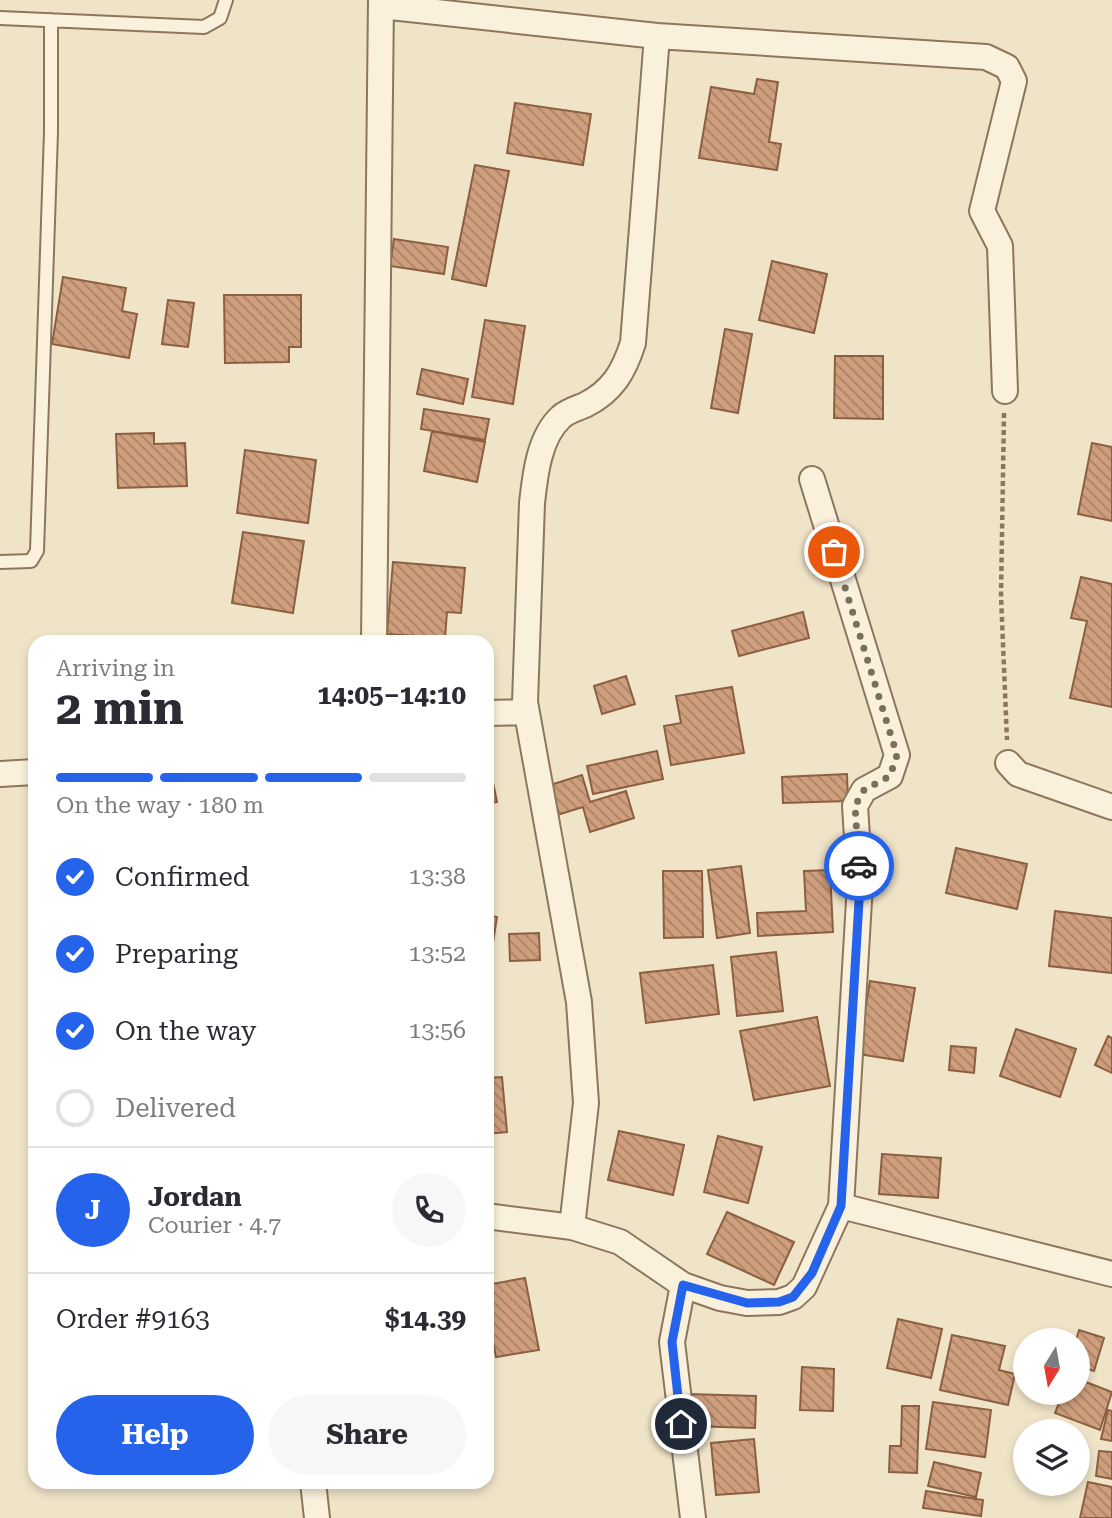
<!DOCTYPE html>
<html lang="en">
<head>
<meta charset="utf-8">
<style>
	:root { --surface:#fff; --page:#f7f7f7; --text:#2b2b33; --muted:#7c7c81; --line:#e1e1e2; --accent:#2563eb }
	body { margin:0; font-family:"Roboto Serif",serif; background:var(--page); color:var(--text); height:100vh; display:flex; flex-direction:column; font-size:26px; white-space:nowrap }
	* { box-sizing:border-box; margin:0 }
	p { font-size:23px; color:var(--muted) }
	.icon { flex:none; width:38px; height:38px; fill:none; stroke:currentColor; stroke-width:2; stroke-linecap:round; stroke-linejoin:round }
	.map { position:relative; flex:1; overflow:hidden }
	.sheet { position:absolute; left:28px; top:635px; width:466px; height:854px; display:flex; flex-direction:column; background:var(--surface); border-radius:21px; box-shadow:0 4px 10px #0003 }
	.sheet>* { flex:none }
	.needle { width:46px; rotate:191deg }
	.buttons { position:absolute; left:1013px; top:1328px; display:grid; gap:14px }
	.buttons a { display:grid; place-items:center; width:77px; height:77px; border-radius:50%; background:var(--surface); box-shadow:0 4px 10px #0003; font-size:35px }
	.pin { position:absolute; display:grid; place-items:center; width:60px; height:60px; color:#fff; margin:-30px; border:4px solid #fff; border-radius:50%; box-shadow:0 2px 7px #0007 }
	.courier { position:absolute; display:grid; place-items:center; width:70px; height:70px; margin:-35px; border:5px solid #2563eb; border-radius:50%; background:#fff; color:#222; box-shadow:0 2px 9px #0007 }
	.headline em { font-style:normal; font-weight:700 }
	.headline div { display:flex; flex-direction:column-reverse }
	.headline { display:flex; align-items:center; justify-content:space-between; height:119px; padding:0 28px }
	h1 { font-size:46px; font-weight:700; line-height:52px }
	.bar { display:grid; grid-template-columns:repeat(4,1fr); gap:10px 7px; align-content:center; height:84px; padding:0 28px }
	.bar i { height:9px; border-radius:5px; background:var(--line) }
	.bar .on { background:var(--accent) }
	.bar p { grid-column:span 4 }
	.line { display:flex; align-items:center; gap:18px; padding:0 28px; border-top:2px solid var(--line) }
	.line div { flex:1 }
	.round { display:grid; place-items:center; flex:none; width:74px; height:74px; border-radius:37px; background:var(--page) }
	ol { padding:0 28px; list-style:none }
	li { display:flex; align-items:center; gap:21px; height:77px }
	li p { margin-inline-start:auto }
	li .icon { padding:7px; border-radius:50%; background:var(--accent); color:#fff; stroke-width:4 }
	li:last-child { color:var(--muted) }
	li i { width:38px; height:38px; border:4px solid var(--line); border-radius:50% }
	.cta { display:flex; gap:14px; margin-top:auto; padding:14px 28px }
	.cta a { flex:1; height:80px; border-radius:42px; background:var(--accent); color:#fff; font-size:28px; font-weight:700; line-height:80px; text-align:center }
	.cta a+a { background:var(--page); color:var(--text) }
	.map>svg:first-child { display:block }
</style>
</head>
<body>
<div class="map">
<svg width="1112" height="1518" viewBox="0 0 1112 1518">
	<defs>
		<pattern id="building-back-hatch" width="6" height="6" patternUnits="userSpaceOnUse" patternTransform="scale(1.75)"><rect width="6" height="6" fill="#cf9f7d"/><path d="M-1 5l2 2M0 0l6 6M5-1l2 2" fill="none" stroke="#a98266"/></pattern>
	</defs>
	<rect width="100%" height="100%" fill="#f0e4c8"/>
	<!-- building -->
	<path fill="url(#building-back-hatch)" stroke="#8d5f41" stroke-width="2" d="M 757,79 L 778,82 L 769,142 L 781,144 L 777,170 L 699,158 L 711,87 L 754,94 Z
		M 515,103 L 591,114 L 583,165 L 507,153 Z
		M 475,165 L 509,171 L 486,286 L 452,279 Z
		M 394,239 L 448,247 L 444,274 L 390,266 Z
		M 772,261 L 827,274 L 814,333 L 759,320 Z
		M 63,277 L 126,288 L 122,311 L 137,314 L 129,358 L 52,344 Z
		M 224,295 L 301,295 L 301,347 L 289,347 L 289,362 L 225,363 Z
		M 168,300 L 194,303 L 188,347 L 162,344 Z
		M 485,320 L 525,326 L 513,404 L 472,397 Z
		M 725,329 L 752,334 L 738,413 L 711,408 Z
		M 835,356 L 883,356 L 883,419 L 834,418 Z
		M 422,369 L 468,379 L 463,404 L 417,394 Z
		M 424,409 L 489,419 L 485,440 L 421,429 Z
		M 432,431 L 485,442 L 477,482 L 424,471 Z
		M 154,433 L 154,444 L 185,443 L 187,486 L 118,488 L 116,434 Z
		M 1092,443 L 1112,447 L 1112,521 L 1078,514 Z
		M 245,450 L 316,460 L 308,523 L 237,513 Z
		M 243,532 L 304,541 L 293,613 L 232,603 Z
		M 393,562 L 465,568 L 461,613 L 447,612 L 445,638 L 387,634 Z
		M 1081,577 L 1112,584 L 1112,707 L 1070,698 L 1087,621 L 1071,618 Z
		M 803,612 L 809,638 L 739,656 L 732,631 Z
		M 626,676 L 635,704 L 602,714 L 594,686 Z
		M 732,687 L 744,753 L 671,765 L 664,726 L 681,723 L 676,696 Z
		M 486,748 L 497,802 L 486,804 Z
		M 657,751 L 663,779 L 593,794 L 587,766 Z
		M 847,774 L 848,801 L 783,803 L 782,777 Z
		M 582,775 L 590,802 L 626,791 L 634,818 L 590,832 L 583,807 L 554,816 L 544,787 Z
		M 956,848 L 1027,864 L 1017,909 L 946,893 Z
		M 741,866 L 750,933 L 717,938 L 708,870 Z
		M 830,870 L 833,932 L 758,936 L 757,913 L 806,911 L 804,871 Z
		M 663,871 L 702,871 L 703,937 L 664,938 Z
		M 1055,911 L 1112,918 L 1112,973 L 1049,966 Z
		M 486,915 L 497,917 L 490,962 L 486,961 Z
		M 539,933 L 540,960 L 510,961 L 509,934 Z
		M 776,952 L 783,1011 L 737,1016 L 731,957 Z
		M 713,965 L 719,1014 L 646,1023 L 640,973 Z
		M 870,981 L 915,988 L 903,1061 L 858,1054 Z
		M 817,1017 L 830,1086 L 754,1100 L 740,1031 Z
		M 1016,1029 L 1076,1049 L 1060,1097 L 1000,1076 Z
		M 1108,1036 L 1112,1038 L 1112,1073 L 1095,1065 Z
		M 951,1046 L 976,1048 L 974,1073 L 949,1070 Z
		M 502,1077 L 507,1132 L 486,1134 L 486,1078 Z
		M 619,1131 L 684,1145 L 673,1195 L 608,1180 Z
		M 718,1136 L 762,1147 L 748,1203 L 704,1192 Z
		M 882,1154 L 941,1158 L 938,1198 L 879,1194 Z
		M 727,1212 L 794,1242 L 774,1285 L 707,1254 Z
		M 525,1278 L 539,1350 L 496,1357 L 486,1307 L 486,1285 Z
		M 898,1319 L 942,1329 L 931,1378 L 887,1368 Z
		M 1079,1330 L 1104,1338 L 1094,1371 L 1078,1366 L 1076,1340 Z
		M 952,1335 L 1005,1346 L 999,1370 L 1015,1374 L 1008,1405 L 940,1390 Z
		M 802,1367 L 834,1369 L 833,1411 L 800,1410 Z
		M 1078,1379 L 1112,1392 L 1100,1430 L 1055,1413 L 1063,1393 L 1078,1393 Z
		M 688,1394 L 756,1396 L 755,1428 L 688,1426 Z
		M 933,1402 L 991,1410 L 985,1457 L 926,1449 Z
		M 902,1406 L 919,1406 L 917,1473 L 889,1472 L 890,1446 L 901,1446 Z
		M 1108,1410 L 1112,1411 L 1112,1441 L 1101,1439 Z
		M 754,1439 L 759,1492 L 716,1495 L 711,1443 Z
		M 1099,1451 L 1112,1452 L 1112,1479 L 1096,1476 Z
		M 934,1462 L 981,1473 L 976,1497 L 928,1486 Z
		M 1088,1482 L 1112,1487 L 1112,1518 L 1080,1518 Z
		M 926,1491 L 983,1500 L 981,1516 L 923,1508 Z"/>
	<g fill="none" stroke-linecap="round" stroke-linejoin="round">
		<!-- service casing -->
		<g stroke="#8d765c" stroke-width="16">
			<path id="service" d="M 0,18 L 204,27 L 220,18 L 226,0
				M 0,562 L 31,561 L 37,551 L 51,132 L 51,20"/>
		</g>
		<!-- minor casing -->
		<g stroke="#8d765c" stroke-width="28">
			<path id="minor" d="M 381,6 L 657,36 L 986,57 L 1007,67 L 1014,81 L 982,211 L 1000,246 L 1005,391
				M 374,642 L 381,0
				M 486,713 L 526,712
				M 1008,763 L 1018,774 L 1112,807
				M 0,774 L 35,772
				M 841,1206 L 1112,1274
				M 486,1216 L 572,1227 L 620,1242 L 683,1285 L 720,1298 L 747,1303 L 779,1302 L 793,1297 L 804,1287 L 841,1206 L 860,884 L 855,806 L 864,790 L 890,776 L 897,755 L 812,479
				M 572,1227 L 586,1103 L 579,1002 L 525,702 L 532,503 C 535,475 539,437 561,417 C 567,411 578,408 585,405 C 613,391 624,371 633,343 L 657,36
				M 683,1285 L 672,1342 L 693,1518
				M 313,1482 L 317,1518"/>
		</g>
		<!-- path -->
		<path stroke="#8d765c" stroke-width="4.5" stroke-dasharray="5 3.5" stroke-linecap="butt" d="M 1004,413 L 1001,596 L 1007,740"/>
		<!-- service -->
		<use href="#service" stroke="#faf1dc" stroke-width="12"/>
		<!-- minor -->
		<use href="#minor" stroke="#faf1dc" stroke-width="24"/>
	</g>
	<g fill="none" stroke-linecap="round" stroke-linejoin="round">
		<!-- done -->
		<path stroke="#7c6e5b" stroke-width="7" stroke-dasharray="0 12.6" d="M 834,552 L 897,755 L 890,776 L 864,790 L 855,806 L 859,866"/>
		<!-- route -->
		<path stroke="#2563eb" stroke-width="9" d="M 681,1424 L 672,1342 L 683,1285 L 747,1303 L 779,1302 L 793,1297 L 812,1273 L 841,1206 L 860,884 L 859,866"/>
	</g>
</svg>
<div class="buttons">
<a><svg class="needle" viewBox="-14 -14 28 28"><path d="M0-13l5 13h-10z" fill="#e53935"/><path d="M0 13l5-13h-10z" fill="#7c7c81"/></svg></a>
<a><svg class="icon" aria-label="layers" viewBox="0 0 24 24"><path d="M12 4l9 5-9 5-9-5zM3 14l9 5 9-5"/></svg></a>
</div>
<div class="pin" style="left:834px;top:552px;background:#ea580c"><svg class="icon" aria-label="bag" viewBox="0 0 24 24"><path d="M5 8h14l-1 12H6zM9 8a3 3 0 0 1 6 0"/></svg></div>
<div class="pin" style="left:681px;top:1424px;background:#1f2937"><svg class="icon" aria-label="home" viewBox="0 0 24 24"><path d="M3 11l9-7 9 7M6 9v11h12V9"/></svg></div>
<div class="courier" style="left:859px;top:866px"><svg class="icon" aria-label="car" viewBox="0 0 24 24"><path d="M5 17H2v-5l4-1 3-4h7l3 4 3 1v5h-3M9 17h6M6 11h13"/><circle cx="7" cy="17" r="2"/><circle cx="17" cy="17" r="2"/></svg></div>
<section class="sheet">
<div class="headline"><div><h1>2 min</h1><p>Arriving in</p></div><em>14:05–14:10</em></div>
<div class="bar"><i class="on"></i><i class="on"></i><i class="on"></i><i></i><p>On the way · 180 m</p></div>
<ol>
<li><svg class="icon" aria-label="check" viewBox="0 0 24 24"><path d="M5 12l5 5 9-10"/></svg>Confirmed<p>13:38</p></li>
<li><svg class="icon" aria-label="check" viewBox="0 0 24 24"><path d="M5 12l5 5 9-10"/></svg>Preparing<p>13:52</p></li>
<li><svg class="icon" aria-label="check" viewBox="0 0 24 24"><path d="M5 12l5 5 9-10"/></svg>On the way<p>13:56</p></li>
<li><i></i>Delivered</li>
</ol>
<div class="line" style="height:126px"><b class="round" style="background:var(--accent);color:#fff">J</b><div><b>Jordan</b><p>Courier · 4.7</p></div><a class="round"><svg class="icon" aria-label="phone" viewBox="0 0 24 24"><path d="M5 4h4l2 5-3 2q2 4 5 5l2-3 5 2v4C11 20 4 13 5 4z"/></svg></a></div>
<div class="line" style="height:91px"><div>Order #9163</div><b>$14.39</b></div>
<div class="cta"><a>Help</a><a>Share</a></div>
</section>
</div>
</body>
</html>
